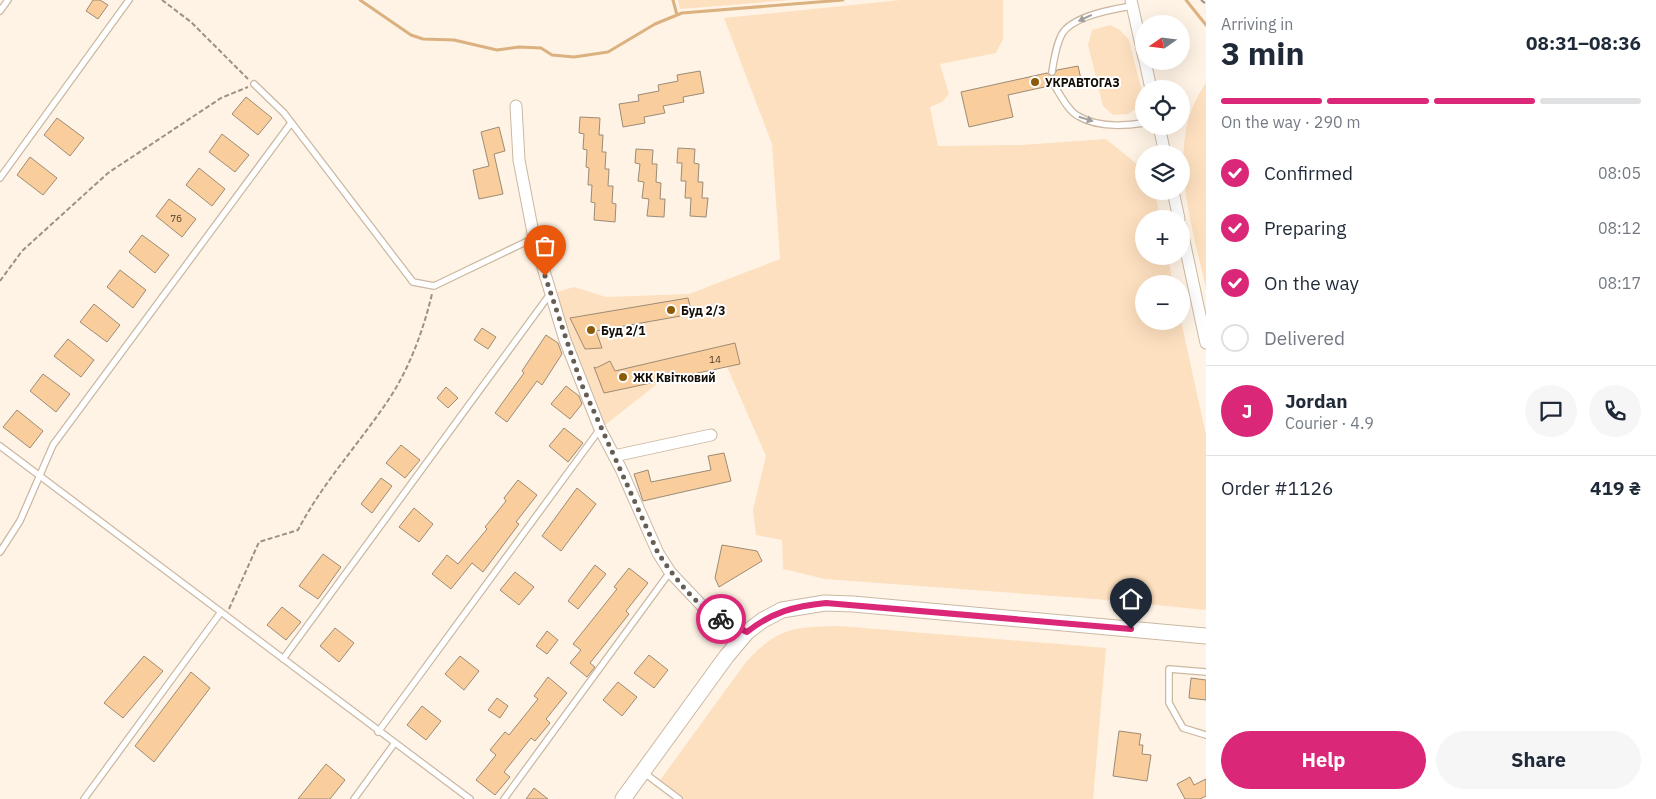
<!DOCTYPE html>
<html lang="en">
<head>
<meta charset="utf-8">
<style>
	:root { --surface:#fff; --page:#f6f6f7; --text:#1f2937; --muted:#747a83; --line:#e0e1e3; --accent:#db2777 }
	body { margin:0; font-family:"IBM Plex Sans",sans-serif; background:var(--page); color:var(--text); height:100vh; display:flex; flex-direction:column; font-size:19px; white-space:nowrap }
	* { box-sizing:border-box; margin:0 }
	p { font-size:16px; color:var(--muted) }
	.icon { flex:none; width:28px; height:28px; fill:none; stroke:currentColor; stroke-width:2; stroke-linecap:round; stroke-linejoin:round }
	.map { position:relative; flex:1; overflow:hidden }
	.drawer { display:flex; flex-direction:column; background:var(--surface); width:450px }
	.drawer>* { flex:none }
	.needle { width:32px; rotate:256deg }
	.fabs { position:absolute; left:1135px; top:15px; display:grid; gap:10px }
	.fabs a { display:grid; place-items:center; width:55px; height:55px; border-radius:50%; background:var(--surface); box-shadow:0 5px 20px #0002; font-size:25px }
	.pin { position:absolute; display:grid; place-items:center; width:42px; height:42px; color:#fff; margin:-51px -21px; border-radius:50% 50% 50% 0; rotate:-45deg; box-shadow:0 0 5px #0007 }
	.pin .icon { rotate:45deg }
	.courier { position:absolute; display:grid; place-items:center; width:50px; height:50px; margin:-25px; border:4px solid #db2777; border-radius:50%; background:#fff; color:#222; box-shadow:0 1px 6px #0007 }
	.overview em { font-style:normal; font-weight:700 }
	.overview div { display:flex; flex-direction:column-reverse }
	.overview { display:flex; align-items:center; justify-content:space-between; height:85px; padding:0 15px }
	h1 { font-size:32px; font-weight:700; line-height:38px }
	.bar { display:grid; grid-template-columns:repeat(4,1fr); gap:8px 5px; align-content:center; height:60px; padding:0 15px }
	.bar i { height:6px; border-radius:4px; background:var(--line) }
	.bar .current { background:var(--accent) }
	.bar p { grid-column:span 4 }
	.line { display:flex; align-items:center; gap:12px; padding:0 15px; border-top:1px solid var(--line) }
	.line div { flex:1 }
	.round { display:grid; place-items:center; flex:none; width:52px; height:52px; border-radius:26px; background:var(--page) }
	ol { padding:0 15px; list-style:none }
	li { display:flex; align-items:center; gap:15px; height:55px }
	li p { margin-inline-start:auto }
	li .icon { padding:5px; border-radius:50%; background:var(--accent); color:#fff; stroke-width:4 }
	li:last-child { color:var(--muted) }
	li i { width:28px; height:28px; border:2px solid var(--line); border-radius:50% }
	.button { display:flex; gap:10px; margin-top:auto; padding:10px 15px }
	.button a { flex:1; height:58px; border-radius:30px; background:var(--accent); color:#fff; font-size:20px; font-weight:700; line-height:58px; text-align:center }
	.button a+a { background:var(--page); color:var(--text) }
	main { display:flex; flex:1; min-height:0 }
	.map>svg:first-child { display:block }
</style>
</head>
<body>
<main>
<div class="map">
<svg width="1206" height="799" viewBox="0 0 1206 799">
	<rect width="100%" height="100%" fill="#fff3e5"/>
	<!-- green -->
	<path fill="#fde0bf" d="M 678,0 L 791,0 L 680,9 Z
		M 901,0 L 1003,0 L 1003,39 L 996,53 L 940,64 L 949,94 L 942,102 L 930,107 L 938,146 L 1022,145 L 1106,139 L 1144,170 L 1144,191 L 1155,191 L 1160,219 L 1144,219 L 1144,256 L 1168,256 L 1173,284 L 1144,284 L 1144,321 L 1181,321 L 1206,435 L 1206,610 L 1095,599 L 825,579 L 783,569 L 782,540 L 756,535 L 753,510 L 766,456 L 720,351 L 681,358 L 657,384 L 600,429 L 550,294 L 574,287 L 606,297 L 689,294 L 780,259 L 772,144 L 724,18 Z
		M 1110,25 L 1120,30 L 1129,40 L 1143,96 L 1139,107 L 1128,114 L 1113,115 L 1103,106 L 1088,45 L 1092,30 Z
		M 1206,83 L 1206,289 C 1192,224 1163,142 1206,83 Z
		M 840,626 L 1106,648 L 1093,799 L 679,799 L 658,783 L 746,662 C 779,627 793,627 840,626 Z"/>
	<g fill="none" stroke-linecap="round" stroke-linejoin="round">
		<!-- stream -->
		<path stroke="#dbb180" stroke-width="3" d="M 360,0 L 411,35 L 423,39 L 454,40 L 497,50 L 519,47 L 541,48 L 552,55 L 574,57 L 608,52 L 655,24 L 682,13 L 843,0
			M 673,0 L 677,15
			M 1186,0 L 1206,25"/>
	</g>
	<!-- building -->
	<path fill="#f9ce9c" stroke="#9c8b76" d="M 93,0 L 100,0 L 108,5 L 98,19 L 86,11 Z
		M 1078,66 L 1081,79 L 1059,84 L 1053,80 L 1049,86 L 1008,95 L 1013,117 L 969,127 L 961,92 L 1047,73 L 1053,76 L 1057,70 Z
		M 700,71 L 704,93 L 683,97 L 684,102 L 663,106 L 665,113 L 644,117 L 645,123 L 623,127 L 619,104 L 639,101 L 638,95 L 659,91 L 658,85 L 678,81 L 677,75 Z
		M 246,97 L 272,118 L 258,135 L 232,114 Z
		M 580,117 L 600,118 L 599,135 L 603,135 L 602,152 L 606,152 L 605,169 L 609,169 L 608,186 L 613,186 L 612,203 L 616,204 L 615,222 L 594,220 L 595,203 L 591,202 L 592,185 L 588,185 L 589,168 L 586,167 L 587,150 L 583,149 L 584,134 L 579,133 Z
		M 57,118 L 84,138 L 70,156 L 44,135 Z
		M 499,127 L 505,151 L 494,154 L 503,194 L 479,199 L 473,170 L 489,166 L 481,132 Z
		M 222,134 L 249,155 L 235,172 L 209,152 Z
		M 678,148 L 695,149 L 694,163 L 699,164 L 698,182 L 703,182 L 702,198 L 708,198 L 706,217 L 690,216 L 691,198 L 685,198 L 686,181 L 681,181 L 682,163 L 677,163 Z
		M 636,149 L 653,150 L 652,164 L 657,164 L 656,182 L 661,183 L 660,199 L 665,199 L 664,217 L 647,216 L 649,199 L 642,198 L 644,182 L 638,181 L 640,164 L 635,163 Z
		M 30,157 L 57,178 L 43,195 L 17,175 Z
		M 199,168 L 225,189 L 212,206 L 186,185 Z
		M 169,199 L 196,219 L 182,237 L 156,216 Z
		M 142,235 L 169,255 L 155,273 L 129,252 Z
		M 120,270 L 146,290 L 133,308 L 107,287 Z
		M 688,298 L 692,314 L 596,331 L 602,348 L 585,349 L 570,318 Z
		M 94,304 L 120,325 L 107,342 L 80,322 Z
		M 482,328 L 496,337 L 488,349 L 474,340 Z
		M 546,335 L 558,343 L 562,354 L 542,385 L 537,381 L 507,422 L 495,413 L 524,373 L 522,371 Z
		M 68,339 L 94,360 L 81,377 L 54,356 Z
		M 735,343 L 740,364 L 604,393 L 594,367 L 596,368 L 610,361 L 615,371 Z
		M 43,374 L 70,394 L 56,412 L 30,391 Z
		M 566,386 L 579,396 L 582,404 L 570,419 L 551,404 Z
		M 446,387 L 458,398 L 448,408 L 437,398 Z
		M 17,410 L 43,431 L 30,448 L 3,427 Z
		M 564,428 L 583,443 L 568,462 L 549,446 Z
		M 401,445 L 420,460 L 405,478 L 386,463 Z
		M 724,453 L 731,481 L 643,501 L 634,474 L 648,470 L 651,482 L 711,470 L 708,456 Z
		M 381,478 L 392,486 L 372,513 L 361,504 Z
		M 518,480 L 537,495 L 516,522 L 519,524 L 483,572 L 472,563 L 451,589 L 432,574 L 447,555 L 458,564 L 487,529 L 485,527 L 506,501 L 504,498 Z
		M 577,488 L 596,504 L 561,551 L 542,536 Z
		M 414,508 L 433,524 L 419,542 L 399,527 Z
		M 722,545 L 757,551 L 762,561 L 719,587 L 715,578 Z
		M 323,554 L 341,567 L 318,599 L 299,586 Z
		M 595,565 L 606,574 L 578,609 L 568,601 Z
		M 629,568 L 648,583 L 626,611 L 629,614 L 590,663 L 595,667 L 587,677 L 570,663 L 581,650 L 573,644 L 617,589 L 614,587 Z
		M 515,572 L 534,587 L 519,605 L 500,590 Z
		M 282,607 L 301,622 L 286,640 L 267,625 Z
		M 335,628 L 354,643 L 339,662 L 320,646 Z
		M 547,631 L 558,640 L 547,654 L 536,646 Z
		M 649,655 L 668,670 L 654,688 L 634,673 Z
		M 144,656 L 163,671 L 123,718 L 104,703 Z
		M 460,656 L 479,671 L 464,690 L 445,674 Z
		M 191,672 L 210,688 L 154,762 L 135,746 Z
		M 548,677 L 567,693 L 546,719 L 550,723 L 535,741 L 531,738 L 504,772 L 510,777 L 495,795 L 476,780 L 496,755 L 490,750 L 505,732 L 509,735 L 538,699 L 534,696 Z
		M 1191,678 L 1206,680 L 1206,700 L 1189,698 Z
		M 618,682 L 637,697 L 622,716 L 603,700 Z
		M 497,698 L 508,706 L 500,718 L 488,710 Z
		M 422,706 L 441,721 L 426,740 L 407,725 Z
		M 1119,731 L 1141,734 L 1139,745 L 1143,745 L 1142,754 L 1151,755 L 1147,781 L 1113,776 Z
		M 326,764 L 345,780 L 330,799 L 298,799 Z
		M 1190,777 L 1194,785 L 1206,779 L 1206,796 L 1200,799 L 1185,799 L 1177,784 Z
		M 534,788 L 548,799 L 526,799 Z"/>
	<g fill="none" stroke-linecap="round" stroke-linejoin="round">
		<!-- service casing -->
		<g stroke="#cbb8a2" stroke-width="8">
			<path id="service" d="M 0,11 L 8,0
				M 1052,72 C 1054,59 1056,45 1062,34 C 1072,16 1113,9 1132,6
				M 254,84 L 284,113 L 413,282 L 434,286 L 534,238
				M 1054,85 C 1060,94 1068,111 1078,116 C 1096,127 1124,126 1144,123
				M 0,178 L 129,0
				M 0,446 L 470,799
				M 0,552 L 20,521 L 53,445 L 291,123
				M 283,659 L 550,294
				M 1206,672 L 1169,669 L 1169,703 L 1183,728 L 1206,735
				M 378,732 L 600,429
				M 643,772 L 679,799
				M 84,799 L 221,612
				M 354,799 L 394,744
				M 504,799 L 670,572"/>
		</g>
		<!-- minor casing -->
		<g stroke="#cbb8a2" stroke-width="13">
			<path id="minor" d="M 1131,0 L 1144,58
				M 1145,61 L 1151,89
				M 516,106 L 519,160 L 534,238 L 565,340 L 600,429 L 621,469 L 658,553 L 670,572 L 706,610 L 747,632
				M 1159,126 L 1165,154
				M 1173,191 L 1179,219
				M 1181,227 L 1206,343
				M 614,456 L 711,435"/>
		</g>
		<!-- secondary casing -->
		<g stroke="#cbb8a2" stroke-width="17">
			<path id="secondary" d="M 623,799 L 726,657 L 747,632 L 763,620 L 782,610 L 825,603 L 853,604 L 1206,636"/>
		</g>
		<!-- path -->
		<path stroke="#9b9186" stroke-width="2" stroke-dasharray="5 2.5" stroke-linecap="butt" d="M 162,0 L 191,22 L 248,79
			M 1201,0 L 1206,4
			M 0,281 L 22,251 L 108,173 L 221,98 L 248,87
			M 229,609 L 259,542 L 298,530 C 323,482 359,444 389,399 C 410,367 423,331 432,294"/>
		<!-- service -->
		<use href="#service" stroke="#fff" stroke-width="5.5"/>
		<!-- minor -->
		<use href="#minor" stroke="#fff" stroke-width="11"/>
		<!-- secondary -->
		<use href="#secondary" stroke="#fff" stroke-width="15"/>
	</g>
	<!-- one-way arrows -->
	<defs><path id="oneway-solid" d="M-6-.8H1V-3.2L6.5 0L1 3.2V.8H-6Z" transform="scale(1.25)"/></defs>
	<g fill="#a19e9b">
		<use href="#oneway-solid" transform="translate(1085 18) rotate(155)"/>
		<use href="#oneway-solid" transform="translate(1086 119) rotate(17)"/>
	</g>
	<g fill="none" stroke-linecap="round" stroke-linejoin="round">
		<!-- done -->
		<path stroke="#665d53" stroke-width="5" stroke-dasharray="0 9" d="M 545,276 L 581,383 L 658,553 C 675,578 694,604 721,619"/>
		<!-- route -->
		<path stroke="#db2777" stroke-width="6" d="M 721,619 L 747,632 C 772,612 795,606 826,603 L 1131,629"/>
	</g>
	<!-- markers -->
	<g fill="#8d5b07" stroke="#fff" stroke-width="2">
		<circle cx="1035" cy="82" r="5"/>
		<circle cx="671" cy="310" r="5"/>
		<circle cx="591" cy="330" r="5"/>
		<circle cx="623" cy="377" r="5"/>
	</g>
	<g text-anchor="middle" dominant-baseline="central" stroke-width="4" stroke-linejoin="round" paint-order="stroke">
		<!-- number labels -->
		<g font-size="10" fill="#4c3c2b">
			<text x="176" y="218">7б</text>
			<text x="715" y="359">14</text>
		</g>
		<!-- poi labels -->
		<g font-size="12" font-weight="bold" fill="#130c05" stroke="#fff" text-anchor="start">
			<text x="1045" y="82">УКРАВТОГАЗ</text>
			<text x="681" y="310">Буд 2/3</text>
			<text x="601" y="330">Буд 2/1</text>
			<text x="633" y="377">ЖК Квітковий</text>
		</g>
	</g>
</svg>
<div class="fabs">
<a><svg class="needle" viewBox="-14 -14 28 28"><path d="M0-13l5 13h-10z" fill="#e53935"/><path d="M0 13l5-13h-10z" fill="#747a83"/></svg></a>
<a><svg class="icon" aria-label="locate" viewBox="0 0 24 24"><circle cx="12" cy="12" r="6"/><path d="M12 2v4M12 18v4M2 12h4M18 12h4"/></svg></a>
<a><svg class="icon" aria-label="layers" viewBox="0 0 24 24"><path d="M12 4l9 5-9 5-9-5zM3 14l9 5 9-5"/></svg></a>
<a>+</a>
<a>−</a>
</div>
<div class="pin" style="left:545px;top:276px;background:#ea580c"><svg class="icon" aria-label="bag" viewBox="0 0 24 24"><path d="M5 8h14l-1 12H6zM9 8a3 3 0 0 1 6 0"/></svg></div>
<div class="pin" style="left:1131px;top:629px;background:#1f2937"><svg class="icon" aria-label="home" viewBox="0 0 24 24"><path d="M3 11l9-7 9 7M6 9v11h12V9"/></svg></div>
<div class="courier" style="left:721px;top:619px"><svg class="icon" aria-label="bike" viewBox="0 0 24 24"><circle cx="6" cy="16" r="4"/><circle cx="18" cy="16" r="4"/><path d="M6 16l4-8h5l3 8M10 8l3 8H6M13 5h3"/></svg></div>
</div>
<section class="drawer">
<div class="overview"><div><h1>3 min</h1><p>Arriving in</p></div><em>08:31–08:36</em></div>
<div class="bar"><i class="current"></i><i class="current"></i><i class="current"></i><i></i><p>On the way · 290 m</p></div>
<ol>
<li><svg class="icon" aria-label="check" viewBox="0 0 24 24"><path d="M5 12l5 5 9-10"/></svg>Confirmed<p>08:05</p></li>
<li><svg class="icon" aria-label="check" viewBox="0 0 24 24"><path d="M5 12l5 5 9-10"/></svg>Preparing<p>08:12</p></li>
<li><svg class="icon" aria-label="check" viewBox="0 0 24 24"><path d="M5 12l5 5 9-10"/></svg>On the way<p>08:17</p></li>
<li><i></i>Delivered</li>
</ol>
<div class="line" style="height:90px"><b class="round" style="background:var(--accent);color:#fff">J</b><div><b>Jordan</b><p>Courier · 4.9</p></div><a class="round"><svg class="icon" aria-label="chat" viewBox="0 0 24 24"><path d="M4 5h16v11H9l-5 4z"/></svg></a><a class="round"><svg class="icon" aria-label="phone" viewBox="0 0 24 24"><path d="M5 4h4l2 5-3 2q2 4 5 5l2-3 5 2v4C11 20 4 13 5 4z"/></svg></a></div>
<div class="line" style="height:65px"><div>Order #1126</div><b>419 ₴</b></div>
<div class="button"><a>Help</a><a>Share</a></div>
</section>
</main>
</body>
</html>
